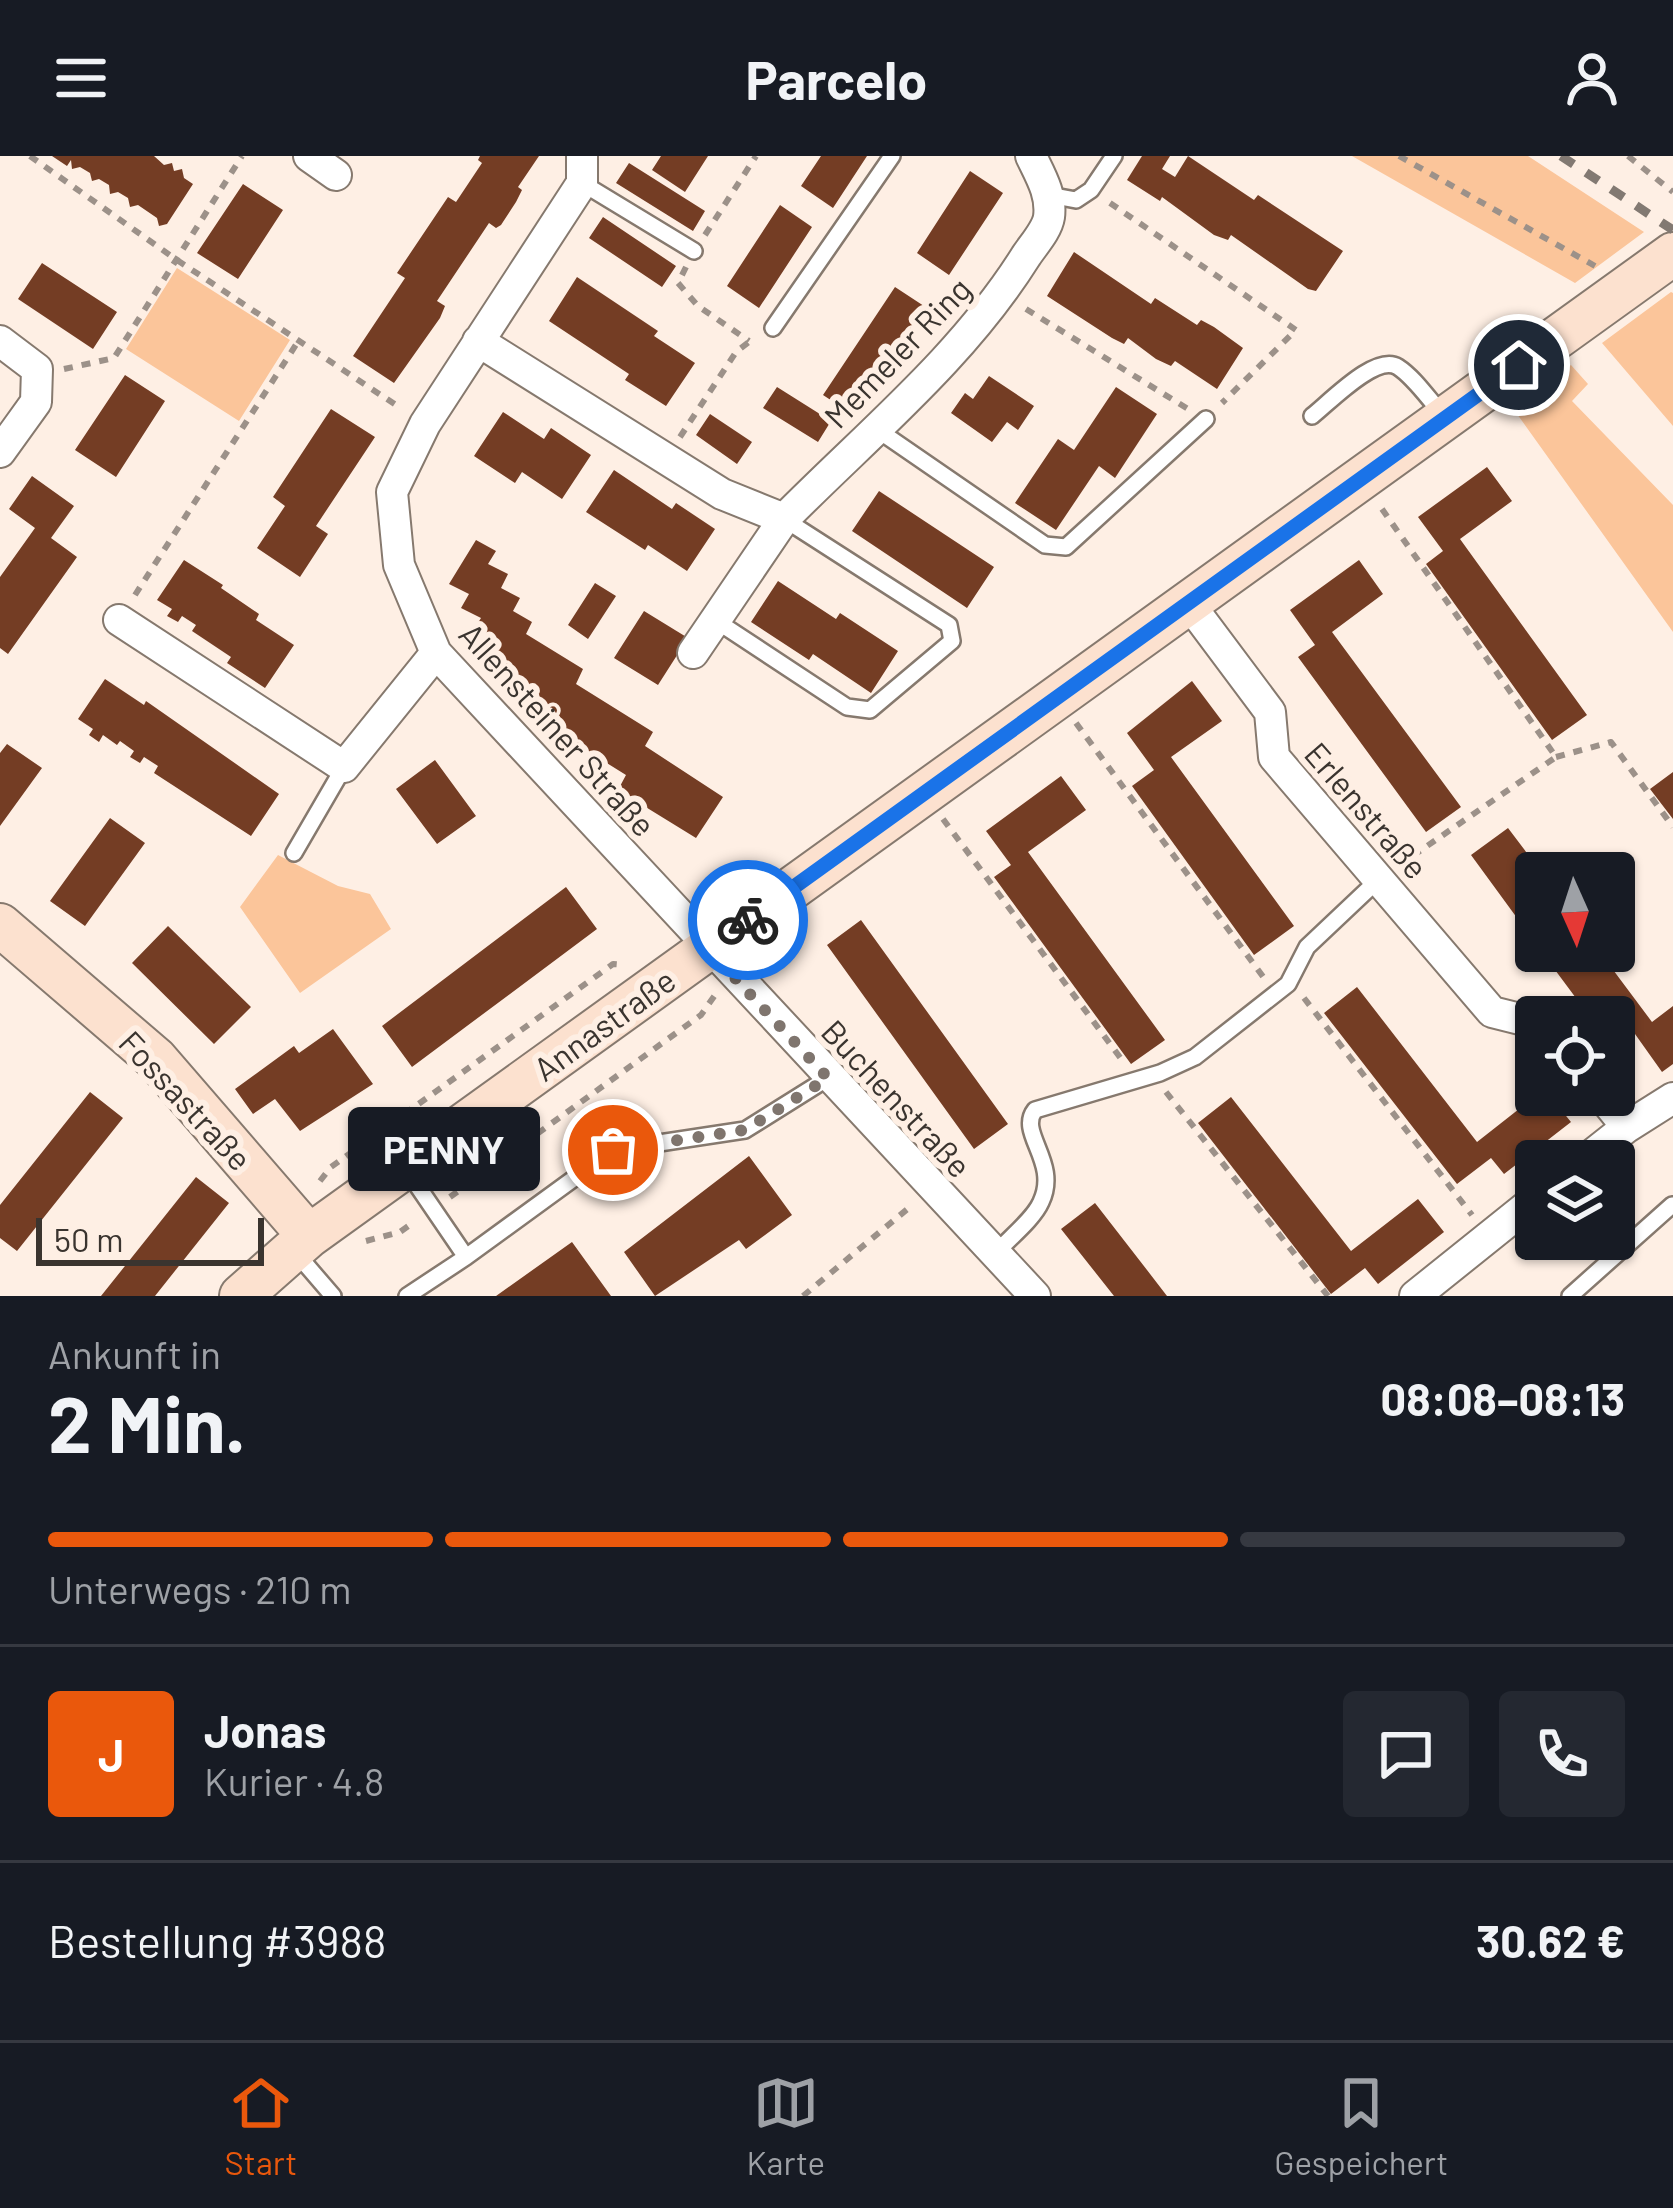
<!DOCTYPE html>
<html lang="de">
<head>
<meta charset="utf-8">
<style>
	:root { --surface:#171b24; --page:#242831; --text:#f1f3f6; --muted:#9ea1a6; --line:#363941; --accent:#ea580c }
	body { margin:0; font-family:Barlow,sans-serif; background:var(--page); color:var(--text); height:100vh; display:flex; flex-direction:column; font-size:45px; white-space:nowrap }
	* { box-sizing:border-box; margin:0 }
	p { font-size:39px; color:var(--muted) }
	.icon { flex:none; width:66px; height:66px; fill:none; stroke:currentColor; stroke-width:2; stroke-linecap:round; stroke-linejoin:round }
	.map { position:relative; height:1140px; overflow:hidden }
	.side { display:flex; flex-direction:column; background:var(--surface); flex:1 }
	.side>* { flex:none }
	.needle { width:78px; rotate:177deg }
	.tools { position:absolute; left:1515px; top:696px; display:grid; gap:24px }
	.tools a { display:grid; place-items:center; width:120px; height:120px; border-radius:12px; background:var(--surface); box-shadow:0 3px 9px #0004; font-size:60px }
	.scale { position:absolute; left:36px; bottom:30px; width:228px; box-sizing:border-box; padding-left:12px; border:6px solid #3a342f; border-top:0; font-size:33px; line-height:42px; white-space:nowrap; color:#3a342f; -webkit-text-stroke:9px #feefe4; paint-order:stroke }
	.pin { position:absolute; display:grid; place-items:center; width:102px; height:102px; color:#fff; margin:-51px; border:6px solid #fff; border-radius:50%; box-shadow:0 3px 12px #0007 }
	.courier { position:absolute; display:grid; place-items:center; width:120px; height:120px; margin:-60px; border:9px solid #1a73e8; border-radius:50%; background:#fff; color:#222; box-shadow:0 3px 15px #0007 }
	.bubble { position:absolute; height:84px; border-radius:12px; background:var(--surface); box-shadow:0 3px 9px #0004; font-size:39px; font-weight:700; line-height:84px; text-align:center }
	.headline em { font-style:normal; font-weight:700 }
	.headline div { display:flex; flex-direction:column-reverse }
	.headline { display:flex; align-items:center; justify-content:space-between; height:204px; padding:0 48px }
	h1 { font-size:78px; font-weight:700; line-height:90px }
	.bar { display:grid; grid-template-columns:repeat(4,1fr); gap:18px 12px; align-content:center; height:144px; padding:0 48px }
	.bar i { height:15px; border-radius:9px; background:var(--line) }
	.bar .active { background:var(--accent) }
	.bar p { grid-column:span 4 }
	.line { display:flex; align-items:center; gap:30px; padding:0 48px; border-top:3px solid var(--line) }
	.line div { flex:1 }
	.round { display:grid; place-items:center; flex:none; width:126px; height:126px; border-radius:12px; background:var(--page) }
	header { display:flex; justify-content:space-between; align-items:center; height:156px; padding:0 48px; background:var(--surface); font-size:54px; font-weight:700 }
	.dock { display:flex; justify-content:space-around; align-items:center; height:168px; border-top:3px solid var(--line); background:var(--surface); font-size:33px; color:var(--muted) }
	.dock a { display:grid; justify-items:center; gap:6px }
	.dock .active { color:var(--accent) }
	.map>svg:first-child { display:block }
</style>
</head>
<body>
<header><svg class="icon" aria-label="menu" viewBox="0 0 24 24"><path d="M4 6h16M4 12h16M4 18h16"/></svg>Parcelo<svg class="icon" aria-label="person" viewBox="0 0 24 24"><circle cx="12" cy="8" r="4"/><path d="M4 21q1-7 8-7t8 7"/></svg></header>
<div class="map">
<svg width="1673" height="1140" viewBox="0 0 1673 1140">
	<rect width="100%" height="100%" fill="#feefe4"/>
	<!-- green -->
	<path fill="#fbc59a" d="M 1352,0 L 1528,0 L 1644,76 L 1575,127 Z
		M 177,112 L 290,184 L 239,265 L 126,193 Z
		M 1671,136 L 1673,137 L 1673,270 L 1602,187 Z
		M 1571,209 L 1588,228 L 1572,245 L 1673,349 L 1673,476 L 1512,251 Z
		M 278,699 L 338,730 L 370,738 L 391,773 L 300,837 L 240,751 Z"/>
	<!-- building -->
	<path fill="#743d24" d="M 52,0 L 154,0 L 164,9 L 172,7 L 174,15 L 182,13 L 184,22 L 193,28 L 167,68 L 159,70 L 157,62 L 138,49 L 130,51 L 128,42 L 118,36 L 110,38 L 109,29 L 99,23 L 92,25 L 90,17 L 80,11 L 72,13 L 71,4 L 67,10 Z
		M 480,0 L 539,0 L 518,31 L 522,34 L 516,46 L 501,69 L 496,72 L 489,67 L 437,145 L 445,150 L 440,162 L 394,227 L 353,200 L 405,122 L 397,117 L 448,41 L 456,46 L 482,7 L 478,4 Z
		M 661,0 L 708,0 L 685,36 L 652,14 Z
		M 821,0 L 867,0 L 833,52 L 801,30 Z
		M 1142,0 L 1170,0 L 1162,13 L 1175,21 L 1188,0 L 1254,44 L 1258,39 L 1343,95 L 1316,135 L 1308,133 L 1231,79 L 1228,84 L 1214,79 L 1162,41 L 1160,45 L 1127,24 Z
		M 629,7 L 705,55 L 693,75 L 616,27 Z
		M 970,15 L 1003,37 L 949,119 L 917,97 Z
		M 243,28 L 283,54 L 238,123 L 197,97 Z
		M 780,49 L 812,71 L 759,152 L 727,130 Z
		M 603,61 L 676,110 L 662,131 L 589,82 Z
		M 1074,96 L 1151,148 L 1155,142 L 1197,169 L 1201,164 L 1214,171 L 1243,192 L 1217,233 L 1175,205 L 1171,210 L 1156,203 L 1128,182 L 1124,188 L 1112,182 L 1047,140 Z
		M 42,107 L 117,156 L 93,193 L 18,143 Z
		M 577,121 L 658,175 L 654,180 L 695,207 L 666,250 L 625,224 L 629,218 L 549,165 Z
		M 895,131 L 927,152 L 855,260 L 823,239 Z
		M 125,219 L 165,245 L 116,321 L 75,294 Z
		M 989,220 L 1034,250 L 1018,274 L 1007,266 L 992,286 L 951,257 L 965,237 L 973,243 Z
		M 777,231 L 831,265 L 818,286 L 763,252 Z
		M 1116,231 L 1157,258 L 1115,322 L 1099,310 L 1056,374 L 1015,347 L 1058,283 L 1074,294 Z
		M 331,253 L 375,281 L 316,370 L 328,378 L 300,421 L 257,392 L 285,350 L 273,341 Z
		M 503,256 L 544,283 L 551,272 L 591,299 L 562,343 L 522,316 L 515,327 L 474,300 Z
		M 710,258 L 752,286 L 737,308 L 696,279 Z
		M 1487,311 L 1512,345 L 1460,383 L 1587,559 L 1552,584 L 1426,408 L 1443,395 L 1418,361 Z
		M 614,314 L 672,353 L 676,347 L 715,373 L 687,415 L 648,389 L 645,394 L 586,356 Z
		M 32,320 L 74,350 L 51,382 L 77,401 L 8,498 L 0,492 L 0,421 L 35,372 L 9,353 Z
		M 879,335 L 994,411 L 967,452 L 852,375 Z
		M 476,384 L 496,395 L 488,408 L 508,418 L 501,432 L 520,442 L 513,455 L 532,466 L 526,478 L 583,513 L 576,528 L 653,576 L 645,590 L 723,641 L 696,682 L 618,634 L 626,619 L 549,571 L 556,557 L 498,521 L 505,509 L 486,499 L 493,486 L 473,475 L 481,462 L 461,452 L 469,438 L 449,428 Z
		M 184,404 L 223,429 L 221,432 L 259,458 L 256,464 L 294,489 L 265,532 L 227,507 L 231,501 L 192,475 L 196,469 L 182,460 L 178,466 L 167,460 L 172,453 L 157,444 Z
		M 1359,404 L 1383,438 L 1332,476 L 1461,651 L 1426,676 L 1298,501 L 1315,489 L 1290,454 Z
		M 778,425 L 836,463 L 840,457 L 898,495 L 871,537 L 813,498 L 809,504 L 751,466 Z
		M 595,427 L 616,440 L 588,483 L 568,469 Z
		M 644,455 L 688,482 L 658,529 L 614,502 Z
		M 105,523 L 144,549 L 146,545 L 279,638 L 251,680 L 154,617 L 158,610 L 144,601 L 140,607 L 130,601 L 134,595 L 120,585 L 117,589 L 103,579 L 99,586 L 89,579 L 93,573 L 78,563 Z
		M 1192,525 L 1222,565 L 1171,601 L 1294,770 L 1254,799 L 1132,630 L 1154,614 L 1127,577 Z
		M 7,588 L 42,612 L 0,670 L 0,597 Z
		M 435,604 L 476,660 L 437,688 L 396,633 Z
		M 1673,616 L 1673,663 L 1650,633 Z
		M 1061,620 L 1086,654 L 1028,696 L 1165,884 L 1131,908 L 994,721 L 1011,709 L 986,675 Z
		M 110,662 L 145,687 L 85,770 L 50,745 Z
		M 1508,672 L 1542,717 L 1536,717 L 1536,788 L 1471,699 Z
		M 566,731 L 597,773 L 412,911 L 382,870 Z
		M 861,764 L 1008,968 L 974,993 L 827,789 Z
		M 168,770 L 251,851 L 214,888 L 132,807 Z
		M 1541,795 L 1599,795 L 1652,866 L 1673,850 L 1673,908 L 1662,916 L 1635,878 L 1614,893 L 1614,861 L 1590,861 Z
		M 1357,831 L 1477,986 L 1537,939 L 1549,939 L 1571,966 L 1504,1018 L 1491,1002 L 1457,1028 L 1324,857 Z
		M 333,873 L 373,928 L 300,975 L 275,943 L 253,958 L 235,933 L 294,890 L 299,897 Z
		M 90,936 L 123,962 L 17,1095 L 0,1082 L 0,1049 Z
		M 1231,941 L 1351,1095 L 1418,1043 L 1444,1076 L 1378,1128 L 1365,1112 L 1331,1138 L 1198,967 Z
		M 749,1000 L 792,1059 L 746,1093 L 739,1084 L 655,1140 L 624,1096 Z
		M 196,1021 L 229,1047 L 155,1140 L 101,1140 Z
		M 1095,1047 L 1147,1114 L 1167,1140 L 1114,1140 L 1061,1073 Z
		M 572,1086 L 611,1140 L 496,1140 Z"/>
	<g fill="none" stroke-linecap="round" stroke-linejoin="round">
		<!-- lane casing -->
		<g stroke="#86796e" stroke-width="20">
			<path id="lane" d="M 582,27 L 694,95
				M 1049,39 L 1076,44 L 1091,34 L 1114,0
				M 773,172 L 892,0
				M 1312,260 C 1330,246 1376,197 1398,211 C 1415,222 1430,245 1444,260
				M 875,272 L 1045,389 L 1066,391 L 1206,263
				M 715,464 L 847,551 L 870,554 L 952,485 L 949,469 L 784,363
				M 294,697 L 344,611
				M 406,1013 L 466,1101 L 613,994 L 745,974 L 828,922
				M 296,1097 L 333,1140
				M 995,1098 C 1008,1083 1033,1064 1041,1046 C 1060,1006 1017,977 1035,954 L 1160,917 L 1195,901 L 1288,828 L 1307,791 L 1379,723
				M 407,1140 L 466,1101
				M 1570,1140 L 1672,1049"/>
		</g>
		<!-- street casing -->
		<g stroke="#86796e" stroke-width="34">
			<path id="street" d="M 309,0 L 336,19
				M 582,0 L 582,27 L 425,268 L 392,336 L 399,409 L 436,497 L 1035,1140
				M 0,185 L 37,213 L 36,246 L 0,296
				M 478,185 L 722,338 L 784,363 C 868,278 962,202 1026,100 C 1034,88 1047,74 1049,61 C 1052,38 1040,19 1031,0
				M 1190,449 L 1270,556 L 1274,601 L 1492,856 L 1536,867
				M 119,464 L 344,611 L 436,497
				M 693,497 L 784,363
				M 1601,939 L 1627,971
				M 1584,1005 L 1627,971 L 1673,942
				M 1415,1140 L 1536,1043"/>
		</g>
		<!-- secondary casing -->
		<g stroke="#86796e" stroke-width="46">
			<path id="secondary" d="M 0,769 L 156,903 L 309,1080
				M 241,1140 L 309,1080 L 1673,98"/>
		</g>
		<!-- path -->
		<path stroke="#9c9189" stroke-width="6" stroke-dasharray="9 9" stroke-linecap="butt" d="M 30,0 L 174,102 L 402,253
			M 1399,0 L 1595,110
			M 1628,0 L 1673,36
			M 1110,47 L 1296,174 L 1222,247
			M 705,79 L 756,0
			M 686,111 L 678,127 L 698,150 L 749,185
			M 1026,153 L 1188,253
			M 64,213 L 114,202 L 242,0
			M 680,281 L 736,196 L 749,186
			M 1382,353 L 1556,601 L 1401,708
			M 135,439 L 299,184
			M 1076,567 L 1264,822
			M 1556,601 L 1611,586 L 1673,671
			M 943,663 L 1125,908
			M 1304,842 L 1472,1059
			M 1166,936 L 1328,1140
			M 320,1025 L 331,1011 L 613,808 L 625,809
			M 450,1041 L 701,859 L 715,839
			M 366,1085 L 400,1076 L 414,1066
			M 803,1140 L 911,1050"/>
		<!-- lane -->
		<use href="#lane" stroke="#fff" stroke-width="15"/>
		<!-- street -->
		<use href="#street" stroke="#fff" stroke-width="30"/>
		<!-- secondary -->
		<use href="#secondary" stroke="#fce1cf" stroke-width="42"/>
		<!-- rail -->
		<path stroke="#827972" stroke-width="9" stroke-dasharray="15 15" stroke-linecap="butt" d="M 1561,0 L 1673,74"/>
	</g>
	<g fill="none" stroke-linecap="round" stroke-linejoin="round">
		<!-- done -->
		<path stroke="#7f756e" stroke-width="12" stroke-dasharray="0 21.6" d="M 613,994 L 745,974 L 828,922 L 708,793 L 748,764"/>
		<!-- route -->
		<path stroke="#1a73e8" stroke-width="15" d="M 748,764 L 1519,209"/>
	</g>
	<g text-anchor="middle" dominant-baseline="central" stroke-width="12" stroke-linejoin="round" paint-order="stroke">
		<!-- street labels -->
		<g font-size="33" fill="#3a342f" stroke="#feefe4">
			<text transform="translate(897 196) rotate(-46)">Memeler Ring</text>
			<text transform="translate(558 573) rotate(48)">Allensteiner Straße</text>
			<text transform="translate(1367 654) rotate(49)">Erlenstraße</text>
			<text transform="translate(604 868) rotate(-36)">Annastraße</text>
			<text transform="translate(897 942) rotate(47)">Buchenstraße</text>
			<text transform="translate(186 944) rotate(47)">Fossastraße</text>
		</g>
	</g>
</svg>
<div class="tools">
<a><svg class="needle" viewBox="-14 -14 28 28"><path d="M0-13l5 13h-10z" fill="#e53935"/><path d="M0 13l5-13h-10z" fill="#9ea1a6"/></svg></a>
<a><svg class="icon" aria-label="locate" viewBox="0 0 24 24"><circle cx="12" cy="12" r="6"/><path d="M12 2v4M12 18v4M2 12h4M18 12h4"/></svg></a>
<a><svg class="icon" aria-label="layers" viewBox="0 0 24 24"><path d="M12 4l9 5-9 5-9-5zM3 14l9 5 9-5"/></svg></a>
</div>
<div class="scale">50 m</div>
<div class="pin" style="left:613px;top:994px;background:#ea580c"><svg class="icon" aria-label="bag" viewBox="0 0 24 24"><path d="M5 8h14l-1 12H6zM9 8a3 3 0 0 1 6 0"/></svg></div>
<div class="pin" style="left:1519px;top:209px;background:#1f2937"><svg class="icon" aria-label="home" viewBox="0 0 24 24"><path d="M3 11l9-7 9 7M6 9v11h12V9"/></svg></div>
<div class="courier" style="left:748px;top:764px"><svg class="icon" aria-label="bike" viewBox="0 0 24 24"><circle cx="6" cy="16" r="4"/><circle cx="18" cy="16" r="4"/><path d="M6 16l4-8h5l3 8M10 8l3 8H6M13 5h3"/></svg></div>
<div class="bubble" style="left:348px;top:951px;width:192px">PENNY</div>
</div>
<section class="side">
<div class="headline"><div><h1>2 Min.</h1><p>Ankunft in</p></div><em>08:08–08:13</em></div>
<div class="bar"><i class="active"></i><i class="active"></i><i class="active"></i><i></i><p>Unterwegs · 210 m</p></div>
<div class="line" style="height:216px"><b class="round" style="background:var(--accent);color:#fff">J</b><div><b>Jonas</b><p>Kurier · 4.8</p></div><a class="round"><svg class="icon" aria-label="chat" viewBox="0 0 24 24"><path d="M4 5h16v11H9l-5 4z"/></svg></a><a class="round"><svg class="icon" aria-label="phone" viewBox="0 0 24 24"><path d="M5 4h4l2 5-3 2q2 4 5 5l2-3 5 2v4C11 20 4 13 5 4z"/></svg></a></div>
<div class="line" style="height:156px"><div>Bestellung #3988</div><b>30.62 €</b></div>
</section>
<nav class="dock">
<a class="active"><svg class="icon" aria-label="home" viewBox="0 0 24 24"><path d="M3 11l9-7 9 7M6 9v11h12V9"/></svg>Start</a>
<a><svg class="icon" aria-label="map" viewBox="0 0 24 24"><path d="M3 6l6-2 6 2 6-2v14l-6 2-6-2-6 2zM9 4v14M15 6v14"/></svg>Karte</a>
<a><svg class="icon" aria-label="saved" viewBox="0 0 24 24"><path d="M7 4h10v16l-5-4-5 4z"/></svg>Gespeichert</a>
</nav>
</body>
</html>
